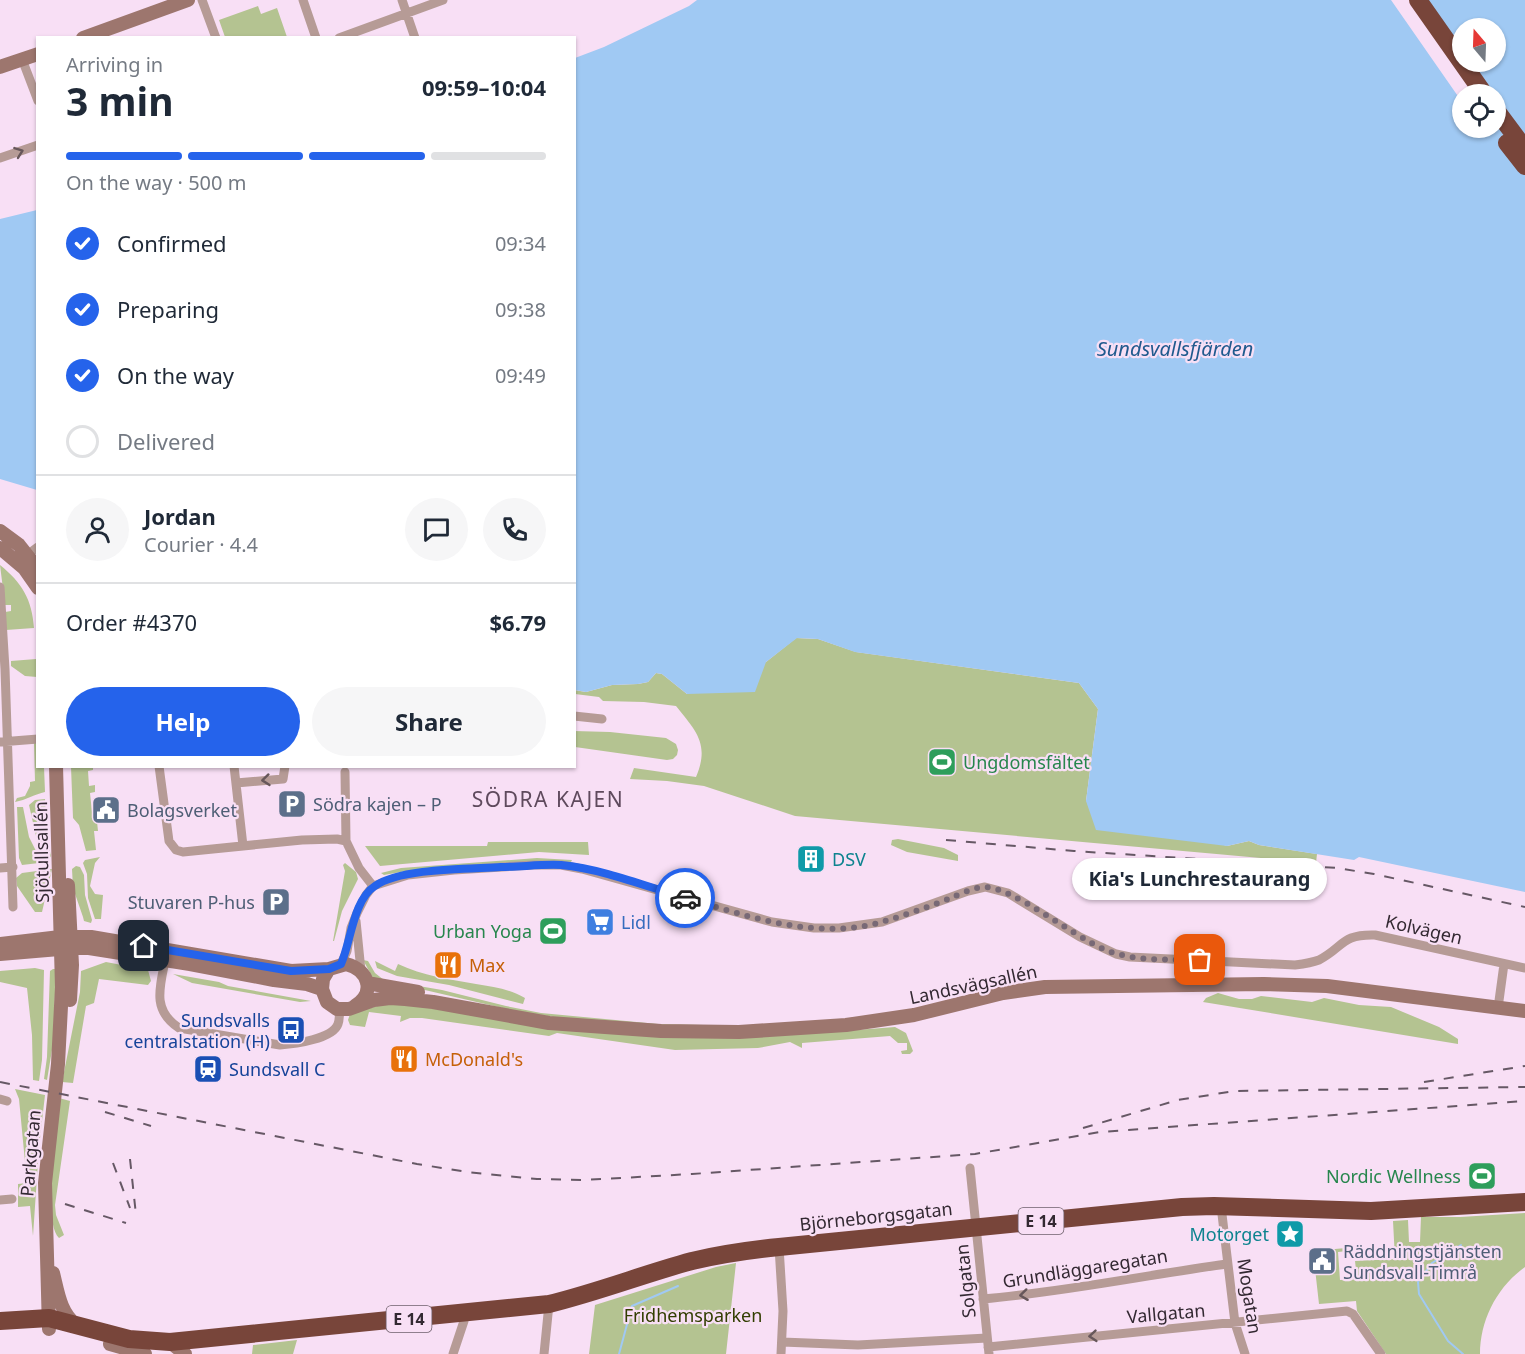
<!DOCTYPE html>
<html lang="en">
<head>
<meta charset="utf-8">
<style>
	:root { --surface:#fff; --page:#f6f6f7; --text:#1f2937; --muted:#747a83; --line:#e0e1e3; --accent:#2563eb }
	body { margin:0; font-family:"Noto Sans",sans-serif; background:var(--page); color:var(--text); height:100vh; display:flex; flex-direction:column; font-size:22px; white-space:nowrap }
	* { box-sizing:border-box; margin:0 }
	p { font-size:20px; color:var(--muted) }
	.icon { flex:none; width:33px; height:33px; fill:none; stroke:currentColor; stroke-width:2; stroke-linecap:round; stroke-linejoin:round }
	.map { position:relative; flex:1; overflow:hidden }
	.details { position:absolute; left:36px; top:36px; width:540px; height:732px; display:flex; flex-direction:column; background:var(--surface); border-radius:0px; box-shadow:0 2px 4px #0004 }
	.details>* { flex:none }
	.needle { width:39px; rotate:341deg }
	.fabs { position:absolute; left:1452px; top:18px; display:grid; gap:12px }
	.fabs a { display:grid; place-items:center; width:54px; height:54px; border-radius:50%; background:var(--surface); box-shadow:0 2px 4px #0004; font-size:30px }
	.pin { position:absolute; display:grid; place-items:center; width:51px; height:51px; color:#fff; margin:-26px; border-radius:12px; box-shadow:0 3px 9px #0006 }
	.courier { position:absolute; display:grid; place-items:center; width:60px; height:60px; margin:-30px; border:4px solid #2563eb; border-radius:50%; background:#fff; color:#222; box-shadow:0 2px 8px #0007 }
	.bubble { position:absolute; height:42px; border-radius:21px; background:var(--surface); box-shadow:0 2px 4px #0004; font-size:20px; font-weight:700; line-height:42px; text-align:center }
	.overview em { font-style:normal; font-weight:700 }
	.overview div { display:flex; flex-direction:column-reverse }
	.overview { display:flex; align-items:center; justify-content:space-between; height:102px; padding:0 30px }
	h1 { font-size:39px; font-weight:700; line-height:45px }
	.bar { display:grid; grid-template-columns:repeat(4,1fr); gap:9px 6px; align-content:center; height:72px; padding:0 30px }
	.bar i { height:8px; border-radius:4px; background:var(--line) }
	.bar .on { background:var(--accent) }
	.bar p { grid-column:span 4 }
	.line { display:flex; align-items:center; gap:15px; padding:0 30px; border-top:2px solid var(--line) }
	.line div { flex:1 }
	.round { display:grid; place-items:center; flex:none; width:63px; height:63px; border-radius:32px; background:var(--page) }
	ol { padding:0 30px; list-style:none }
	li { display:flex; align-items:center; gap:18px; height:66px }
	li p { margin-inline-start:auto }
	li .icon { padding:6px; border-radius:50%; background:var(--accent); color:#fff; stroke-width:4 }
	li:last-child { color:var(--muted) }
	li i { width:33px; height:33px; border:3px solid var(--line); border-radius:50% }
	.action { display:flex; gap:12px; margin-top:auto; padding:12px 30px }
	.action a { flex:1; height:69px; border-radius:36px; background:var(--accent); color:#fff; font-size:24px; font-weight:700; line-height:69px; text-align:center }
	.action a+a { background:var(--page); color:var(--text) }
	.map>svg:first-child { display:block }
</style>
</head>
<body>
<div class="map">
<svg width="1525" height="1354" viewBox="0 0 1525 1354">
	<rect width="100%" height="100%" fill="#f8dff5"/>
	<!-- green -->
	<path fill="#b4c391" d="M 258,6 L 261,14 L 277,8 L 287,37 L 225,37 L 219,20 Z
		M 0,565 C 22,583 32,599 34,628 L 6,630 L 5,612 L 11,611 L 11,605 L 5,605 Z
		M 796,638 L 818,639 L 856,652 L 1079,683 L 1098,709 L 1086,801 L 1227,846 L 1249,841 L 1259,845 L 1317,854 L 1316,863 L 795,816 L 704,786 L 667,781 L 630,779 L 634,768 L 696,777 C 710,744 696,731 676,706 L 644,702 L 603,701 L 599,697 L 575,694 L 574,690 L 586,692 L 612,685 L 638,684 L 648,682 L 656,673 L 662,674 L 687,694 L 766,662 Z
		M 36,659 L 37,677 L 25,676 L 11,666 L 11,661 Z
		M 574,731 L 610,732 L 666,738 L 676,744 L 678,750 L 677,755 L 673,759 L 667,760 L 575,747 Z
		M 34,743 L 37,743 L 38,766 L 44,767 L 45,792 C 35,794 26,800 15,802 L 17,798 L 25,796 L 30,786 L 30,782 L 35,781 Z
		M 71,767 L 93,767 L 93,770 L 88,771 L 89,786 L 95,785 L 95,792 L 90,793 L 92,812 L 96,812 L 98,831 L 94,831 L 96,850 L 86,851 L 79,825 L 73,818 Z
		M 45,799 L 47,834 L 51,857 L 47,858 L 36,836 L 29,805 L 35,800 Z
		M 17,807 L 23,807 L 29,837 L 38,855 L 39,863 L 22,865 L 19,858 Z
		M 898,839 L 944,848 L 958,855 L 958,861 L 907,852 L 891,845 L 892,840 Z
		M 488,842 L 588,842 L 589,855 L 539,852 L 380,866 L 365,846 L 487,846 Z
		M 100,857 L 95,863 L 90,886 L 95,894 L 103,895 L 101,919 L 95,919 L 88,898 L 87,874 L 83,863 L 85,860 Z
		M 537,858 L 572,860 L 571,862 L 500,863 L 412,870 L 384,875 L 381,873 L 401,868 Z
		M 345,863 L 356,872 L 358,879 L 342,911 L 334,941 L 333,941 L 345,871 L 343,865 Z
		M 76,866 L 80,867 L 84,875 L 85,895 L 92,920 L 91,923 L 84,921 L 83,917 L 73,888 L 72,869 Z
		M 52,869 L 42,912 L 35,912 L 17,886 L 16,878 L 22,873 Z
		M 363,960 L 368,961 L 375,973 L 384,980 L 442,990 L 506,1006 L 541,1013 L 658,1024 L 703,1025 L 656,1025 L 553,1017 L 511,1010 L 373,978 Z
		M 375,961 L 395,971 L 398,964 C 423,976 449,979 476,984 C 494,987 510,989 525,998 L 523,1004 L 449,985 L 397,976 L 377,968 Z
		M 106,962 L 148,970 L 151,981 L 148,985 L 99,979 L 94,1003 L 86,1006 L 73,1083 L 62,1082 L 80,992 L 81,971 Z
		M 35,968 L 44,970 L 42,1060 L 39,1081 L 33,1080 L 32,1035 L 27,988 L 0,982 L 0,971 Z
		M 53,969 L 56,969 L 53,1044 L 47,1080 L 44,1079 L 47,1057 L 50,971 Z
		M 173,974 L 219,982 L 228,986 L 311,1001 L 300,1002 L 192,983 Z
		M 1218,993 L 1239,999 L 1252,999 L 1261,996 L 1312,1002 L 1324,998 L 1359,1005 L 1391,1007 L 1439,1027 L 1458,1039 L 1458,1044 L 1203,1002 L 1206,998 Z
		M 391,1002 L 481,1016 L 830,1032 L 895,1027 L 906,1033 L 913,1051 L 910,1054 L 902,1054 L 901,1051 L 907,1050 L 907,1043 L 898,1043 L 890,1036 L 802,1043 L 802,1048 L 790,1042 L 758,1048 L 675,1050 L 557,1033 L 549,1036 L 422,1018 L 410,1018 L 400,1022 L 401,1016 L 369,1012 L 365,1027 L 350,1025 L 348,1020 L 350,1014 Z
		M 15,1089 L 45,1095 L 39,1147 L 33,1236 L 30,1206 L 18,1207 L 18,1184 L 27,1183 L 19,1099 Z
		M 59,1098 L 70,1101 L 55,1205 L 56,1215 L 64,1235 L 59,1238 C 42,1223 57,1124 59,1098 Z
		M 1525,1213 L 1525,1267 C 1497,1287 1480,1320 1480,1354 L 1386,1354 L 1357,1311 L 1356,1301 L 1319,1304 L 1313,1251 L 1346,1248 L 1347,1251 L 1338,1252 L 1340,1280 L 1357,1279 L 1355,1261 L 1395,1259 L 1393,1221 L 1408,1220 L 1409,1242 L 1420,1242 L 1421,1217 L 1460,1217 Z
		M 736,1263 L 726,1354 L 589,1354 L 595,1305 L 716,1267 Z
		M 297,1340 L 293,1354 L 252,1354 L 253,1345 Z"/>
	<!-- water -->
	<path fill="#a0c9f3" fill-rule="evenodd" d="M 697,0 L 1525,0 L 1525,892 L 1359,857 L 1354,860 L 1259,845 L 1249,841 L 1227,846 L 1096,830 L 1086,801 L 1098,709 L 1079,683 L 855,652 L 818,639 L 797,638 L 766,662 L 755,692 L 687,694 L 662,674 L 656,673 L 648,682 L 638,684 L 612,685 L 586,692 L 575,690 L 575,58 L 604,47 L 689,6 ZM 1462,28 L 1496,28 L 1496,62 L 1462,62 ZM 1462,94 L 1496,94 L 1496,128 L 1462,128 Z
		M 37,210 L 38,210 L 37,490 L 0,479 L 0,219 Z"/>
	<!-- pier -->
	<path fill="#f8dff5" d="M 1391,0 L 1425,0 L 1491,94 L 1462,94 L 1462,102 Z"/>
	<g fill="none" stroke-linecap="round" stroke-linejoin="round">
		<!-- stream -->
		<path stroke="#a0c9f3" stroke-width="2" d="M 1461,1245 L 1432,1263 L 1418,1282 L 1419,1294 L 1448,1341 L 1463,1354
			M 619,1354 L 632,1306 L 678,1286"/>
		<!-- street -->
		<path stroke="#b69b96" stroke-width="9" d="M 202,0 L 216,38
			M 303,0 L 316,38
			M 402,0 L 415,38
			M 339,38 L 443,0
			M 22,59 L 38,101
			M 0,158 L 38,145
			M 23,558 L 38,547
			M 0,587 L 5,669 L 13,907
			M 574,716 L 602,719
			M 0,742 L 38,739
			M 159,766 L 169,841 L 176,850 L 183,852 L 302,840 L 337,839 L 346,841 L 359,868 L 373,886
			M 234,766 L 243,846
			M 345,772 L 346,841
			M 236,783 L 283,779 L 285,766
			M 0,868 L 13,867
			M 356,921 L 361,971
			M 166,956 C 161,984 150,1009 179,1028 L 280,1045 C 294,1044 333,1039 338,1024 C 340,1019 339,1013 340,1009
			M 341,964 L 347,951 L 351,928 L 357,913 L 366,895 L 373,886 L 408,875 L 454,870 L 533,865 L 561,865 L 582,869 L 772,922 L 814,928 L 839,928 L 882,922 L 968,891 L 985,887 L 1008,893 L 1080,937 L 1116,954 L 1130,957 L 1295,965 C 1303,964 1311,963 1319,960 C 1344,947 1341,934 1375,935 L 1525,968
			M 1498,1008 L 1504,964
			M 0,1099 L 7,1101
			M 970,1168 L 989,1354
			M 0,1200 L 12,1199
			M 1221,1206 L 1235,1323 L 1245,1354
			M 779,1247 L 783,1311 L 781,1354
			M 983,1299 C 1065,1292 1146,1275 1227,1264
			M 782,1342 L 858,1345 L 987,1338
			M 988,1347 L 1347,1311 L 1353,1314 L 1381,1354
			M 453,1354 L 464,1321 L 464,1313
			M 544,1354 L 549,1304"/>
		<!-- secondary -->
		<path stroke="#9d766e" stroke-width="14" d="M 83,38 L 188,0
			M 0,67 L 38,54
			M 0,531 L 19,545 L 38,569
			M 0,548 L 24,568 L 38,588
			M 68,885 L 72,965 L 70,1000
			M 0,944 L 60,937 L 91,937 L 291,971 L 329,969 L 346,964 C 369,970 376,993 355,1006
			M 0,954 L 71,948 L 89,948 L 190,964 L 274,980 L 307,984 L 322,989
			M 329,969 L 323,979 L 322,989 L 327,1002 L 337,1009 L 349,1009 L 374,1000 L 390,998 L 405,999 L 433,1002 L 549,1023 L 661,1031 L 739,1032 L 846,1025 L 914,1015 L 1003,993 L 1045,987 L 1264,984 L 1327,986 L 1525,1011
			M 367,983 L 418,992
			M 53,1273 C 58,1293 60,1312 76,1325
			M 49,1329 L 45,1183 L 58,1064 L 62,987 L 56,766
			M 170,1342 L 185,1354
			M 110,1344 L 145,1354"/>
		<!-- highway -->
		<path stroke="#78453a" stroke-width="18" d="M 1418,0 L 1484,94
			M 1496,110 L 1525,149
			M 1507,143 L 1525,166
			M 0,1321 L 49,1318 L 129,1339 L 170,1342 L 549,1304 C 598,1292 644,1274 692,1261 C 721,1254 750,1250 779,1247 L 1182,1207 L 1214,1206 L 1371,1211 L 1525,1202"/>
		<!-- rail -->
		<path stroke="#665865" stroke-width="2" stroke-dasharray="10 10" stroke-linecap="butt" d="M 946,840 L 1074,851 L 1337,868 L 1374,874 L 1525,907
			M 0,1082 L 417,1164 L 467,1172 L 537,1179 L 584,1180 L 692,1174 L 975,1154 L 1100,1132 L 1525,1101
			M 1424,1082 L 1525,1066
			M 105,1112 L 151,1126
			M 1083,1128 L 1178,1100 L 1235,1091 L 1525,1087
			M 130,1159 L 136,1215
			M 113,1163 L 130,1208
			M 65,1204 L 126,1223"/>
	</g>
	<!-- one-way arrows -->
	<defs><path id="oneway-chevron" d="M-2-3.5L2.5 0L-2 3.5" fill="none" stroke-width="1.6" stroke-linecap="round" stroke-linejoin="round" transform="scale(1.5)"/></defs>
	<g stroke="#67575a">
		<use href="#oneway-chevron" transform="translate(19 152) rotate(-20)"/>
		<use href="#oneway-chevron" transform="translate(266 780) rotate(174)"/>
		<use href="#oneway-chevron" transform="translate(1024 1295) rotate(173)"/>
		<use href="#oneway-chevron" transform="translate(1093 1336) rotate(175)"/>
	</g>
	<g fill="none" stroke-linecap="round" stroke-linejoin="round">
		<!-- done -->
		<path stroke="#786976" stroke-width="6" stroke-dasharray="0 10.8" d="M 685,898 C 748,916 816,941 882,922 C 905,915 928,907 951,898 C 961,894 973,887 985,887 C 1014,888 1074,937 1106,950 C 1135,962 1170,959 1200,960"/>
		<!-- route -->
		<path stroke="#2563eb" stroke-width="8" d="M 144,946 L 291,971 L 329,969 L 341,964 C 351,942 353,900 375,886 C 400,868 469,869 501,867 C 521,867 541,864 561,865 C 603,869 645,886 685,898"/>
	</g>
	<!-- icons -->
	<defs>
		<g id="stadium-square" transform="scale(1.5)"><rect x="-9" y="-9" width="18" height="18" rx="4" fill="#2e9e5b" stroke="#f8dff5"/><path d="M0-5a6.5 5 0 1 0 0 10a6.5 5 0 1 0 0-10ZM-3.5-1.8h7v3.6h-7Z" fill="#fff"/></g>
		<g id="parking-square" transform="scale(1.5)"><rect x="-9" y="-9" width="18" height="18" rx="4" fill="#5c6f8a" stroke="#f8dff5"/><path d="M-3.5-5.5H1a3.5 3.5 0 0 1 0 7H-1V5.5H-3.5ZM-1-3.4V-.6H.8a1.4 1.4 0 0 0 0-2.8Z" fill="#fff"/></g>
		<g id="civic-square" transform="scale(1.5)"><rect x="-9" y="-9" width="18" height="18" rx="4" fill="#5c6f8a" stroke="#f8dff5"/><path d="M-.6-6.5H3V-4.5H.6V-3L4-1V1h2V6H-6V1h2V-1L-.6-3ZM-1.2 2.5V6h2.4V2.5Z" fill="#fff"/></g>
		<g id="building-square" transform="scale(1.5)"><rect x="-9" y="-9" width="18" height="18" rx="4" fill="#0f9aa8" stroke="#f8dff5"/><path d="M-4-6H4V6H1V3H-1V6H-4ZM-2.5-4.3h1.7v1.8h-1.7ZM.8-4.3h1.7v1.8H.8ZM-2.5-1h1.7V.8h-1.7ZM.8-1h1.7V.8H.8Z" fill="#fff"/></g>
		<g id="supermarket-square" transform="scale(1.5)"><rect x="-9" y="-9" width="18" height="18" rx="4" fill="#3f7fe0" stroke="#f8dff5"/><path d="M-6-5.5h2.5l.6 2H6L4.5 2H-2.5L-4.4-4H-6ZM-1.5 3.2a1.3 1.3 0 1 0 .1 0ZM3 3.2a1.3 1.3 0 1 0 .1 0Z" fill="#fff"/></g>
		<g id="restaurant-square" transform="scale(1.5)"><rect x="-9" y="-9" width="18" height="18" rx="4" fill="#e8710a" stroke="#f8dff5"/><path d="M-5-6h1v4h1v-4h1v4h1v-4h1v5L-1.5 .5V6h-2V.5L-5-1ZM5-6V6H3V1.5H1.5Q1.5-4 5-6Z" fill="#fff"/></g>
		<g id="bus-square" transform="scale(1.5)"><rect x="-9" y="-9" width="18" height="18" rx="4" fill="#1a4fb4" stroke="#f8dff5"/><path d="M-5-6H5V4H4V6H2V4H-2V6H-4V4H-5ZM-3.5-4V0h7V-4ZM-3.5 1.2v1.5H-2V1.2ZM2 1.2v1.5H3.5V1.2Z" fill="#fff"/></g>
		<g id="station-square" transform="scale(1.5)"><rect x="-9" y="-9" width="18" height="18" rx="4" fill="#1a4fb4" stroke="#f8dff5"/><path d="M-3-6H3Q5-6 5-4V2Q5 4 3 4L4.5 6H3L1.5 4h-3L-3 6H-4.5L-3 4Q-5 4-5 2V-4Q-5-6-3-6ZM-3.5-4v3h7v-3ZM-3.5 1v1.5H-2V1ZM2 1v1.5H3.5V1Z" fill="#fff"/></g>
		<g id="sight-square" transform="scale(1.5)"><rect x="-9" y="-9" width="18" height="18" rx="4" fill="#0f9aa8" stroke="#f8dff5"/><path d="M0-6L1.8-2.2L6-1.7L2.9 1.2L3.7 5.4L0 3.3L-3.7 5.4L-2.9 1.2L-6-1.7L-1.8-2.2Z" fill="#fff"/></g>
	</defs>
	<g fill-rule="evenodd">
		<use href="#stadium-square" x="942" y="762"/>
		<use href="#parking-square" x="292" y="804"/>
		<use href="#civic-square" x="106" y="810"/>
		<use href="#building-square" x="811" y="859"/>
		<use href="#parking-square" x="276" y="902"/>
		<use href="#supermarket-square" x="600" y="922"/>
		<use href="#stadium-square" x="553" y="931"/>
		<use href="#restaurant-square" x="448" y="965"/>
		<use href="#bus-square" x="291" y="1030"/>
		<use href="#restaurant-square" x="404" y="1059"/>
		<use href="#station-square" x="208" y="1069"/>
		<use href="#stadium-square" x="1482" y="1176"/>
		<use href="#sight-square" x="1290" y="1234"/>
		<use href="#civic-square" x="1322" y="1261"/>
	</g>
	<g text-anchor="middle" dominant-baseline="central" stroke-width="4.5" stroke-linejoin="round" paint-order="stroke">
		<!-- shield labels -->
		<g fill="#f8dff5" stroke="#6e606c" stroke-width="1.5">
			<rect x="1018.5" y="1208" width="45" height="26" rx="4.5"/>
			<rect x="386.5" y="1306" width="45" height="26" rx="4.5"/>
		</g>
		<g font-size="16" font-weight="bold" fill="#332932">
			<text x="1041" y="1221">E 14</text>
			<text x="409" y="1319">E 14</text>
		</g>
		<!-- leisure labels -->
		<g font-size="18" fill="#27864d" stroke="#f8dff5" text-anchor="end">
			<text x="963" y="762" text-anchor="start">Ungdomsfältet</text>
			<text x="532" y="931">Urban Yoga</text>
			<text x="1461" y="1176">Nordic Wellness</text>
		</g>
		<!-- service labels -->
		<g font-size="18" fill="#4e5e75" stroke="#f8dff5" text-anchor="start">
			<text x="313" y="804">Södra kajen – P</text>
			<text x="127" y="810">Bolagsverket</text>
			<text x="255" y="902" text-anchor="end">Stuvaren P-hus</text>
			<text x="1343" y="1251">Räddningstjänsten<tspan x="1343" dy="21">Sundsvall-Timrå</tspan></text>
		</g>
		<!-- street labels -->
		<g font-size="18" fill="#332932" stroke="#f8dff5">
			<text transform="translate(41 852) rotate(-91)">Sjötullsallén</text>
			<text transform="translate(1424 929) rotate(13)">Kolvägen</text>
			<text transform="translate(973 984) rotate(-12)">Landsvägsallén</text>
			<text transform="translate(30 1153) rotate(-85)">Parkgatan</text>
			<text transform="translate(876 1216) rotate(-6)">Björneborgsgatan</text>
			<text transform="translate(1085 1268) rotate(-9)">Grundläggaregatan</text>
			<text transform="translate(965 1281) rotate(-96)">Solgatan</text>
			<text transform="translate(1250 1296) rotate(81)">Mogatan</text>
			<text transform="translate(1166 1313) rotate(-5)">Vallgatan</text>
		</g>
		<!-- culture labels -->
		<g font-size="18" fill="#0d838f" stroke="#f8dff5" text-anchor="start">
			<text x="832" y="859">DSV</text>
			<text x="1269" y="1234" text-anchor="end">Motorget</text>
		</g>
		<!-- shop labels -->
		<g font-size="18" fill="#366cbe" stroke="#f8dff5" text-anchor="start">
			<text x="621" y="922">Lidl</text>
		</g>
		<!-- food labels -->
		<g font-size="18" fill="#c56008" stroke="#f8dff5" text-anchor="start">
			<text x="469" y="965">Max</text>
			<text x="425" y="1059">McDonald's</text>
		</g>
		<!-- transit labels -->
		<g font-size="18" fill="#164399" stroke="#f8dff5" text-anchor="end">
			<text x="270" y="1020">Sundsvalls<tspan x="270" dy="21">centralstation (H)</tspan></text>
			<text x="229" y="1069" text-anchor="start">Sundsvall C</text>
		</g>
		<!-- park labels -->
		<g font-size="18" fill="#323e00" stroke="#f8dff5">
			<text x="693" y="1315">Fridhemsparken</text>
		</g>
		<!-- water labels -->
		<g font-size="20" font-style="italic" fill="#205a8e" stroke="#f8dff5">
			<text x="1175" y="348">Sundsvallsfjärden</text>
		</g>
		<!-- quarter labels -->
		<g font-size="21" letter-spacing="1.5" fill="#5f4a5d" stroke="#f8dff5">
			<text x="548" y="799">SÖDRA KAJEN</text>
		</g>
	</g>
</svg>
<div class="fabs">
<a><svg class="needle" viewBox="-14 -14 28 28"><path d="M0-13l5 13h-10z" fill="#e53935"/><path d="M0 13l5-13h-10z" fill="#747a83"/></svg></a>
<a><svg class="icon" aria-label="locate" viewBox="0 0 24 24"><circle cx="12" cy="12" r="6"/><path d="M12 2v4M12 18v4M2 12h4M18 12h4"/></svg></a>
</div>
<div class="pin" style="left:1200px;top:960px;background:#ea580c"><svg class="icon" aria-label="bag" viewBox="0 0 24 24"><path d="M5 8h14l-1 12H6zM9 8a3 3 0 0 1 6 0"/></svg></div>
<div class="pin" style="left:144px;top:946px;background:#1f2937"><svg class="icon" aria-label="home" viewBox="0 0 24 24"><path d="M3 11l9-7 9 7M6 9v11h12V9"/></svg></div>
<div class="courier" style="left:685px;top:898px"><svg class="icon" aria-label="car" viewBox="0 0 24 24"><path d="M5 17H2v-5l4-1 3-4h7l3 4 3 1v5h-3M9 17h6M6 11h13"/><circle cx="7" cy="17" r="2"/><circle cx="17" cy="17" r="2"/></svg></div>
<div class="bubble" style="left:1072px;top:858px;width:255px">Kia's Lunchrestaurang</div>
<section class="details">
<div class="overview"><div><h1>3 min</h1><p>Arriving in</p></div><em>09:59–10:04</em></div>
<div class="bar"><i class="on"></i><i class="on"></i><i class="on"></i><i></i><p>On the way · 500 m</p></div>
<ol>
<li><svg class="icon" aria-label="check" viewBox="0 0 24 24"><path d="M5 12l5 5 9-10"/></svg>Confirmed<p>09:34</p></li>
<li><svg class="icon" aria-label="check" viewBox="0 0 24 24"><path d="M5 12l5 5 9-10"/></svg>Preparing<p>09:38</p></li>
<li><svg class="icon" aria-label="check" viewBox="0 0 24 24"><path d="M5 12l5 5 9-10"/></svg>On the way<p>09:49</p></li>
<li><i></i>Delivered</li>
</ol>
<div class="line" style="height:108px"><a class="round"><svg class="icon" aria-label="person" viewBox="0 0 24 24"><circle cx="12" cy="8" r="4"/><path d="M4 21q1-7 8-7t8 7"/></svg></a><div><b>Jordan</b><p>Courier · 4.4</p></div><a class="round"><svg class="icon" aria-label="chat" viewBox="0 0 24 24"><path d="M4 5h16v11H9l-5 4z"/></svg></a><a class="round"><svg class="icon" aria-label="phone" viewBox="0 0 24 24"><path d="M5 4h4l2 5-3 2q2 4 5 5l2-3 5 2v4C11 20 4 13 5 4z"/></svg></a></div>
<div class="line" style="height:78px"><div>Order #4370</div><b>$6.79</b></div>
<div class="action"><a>Help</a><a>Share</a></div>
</section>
</div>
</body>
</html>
